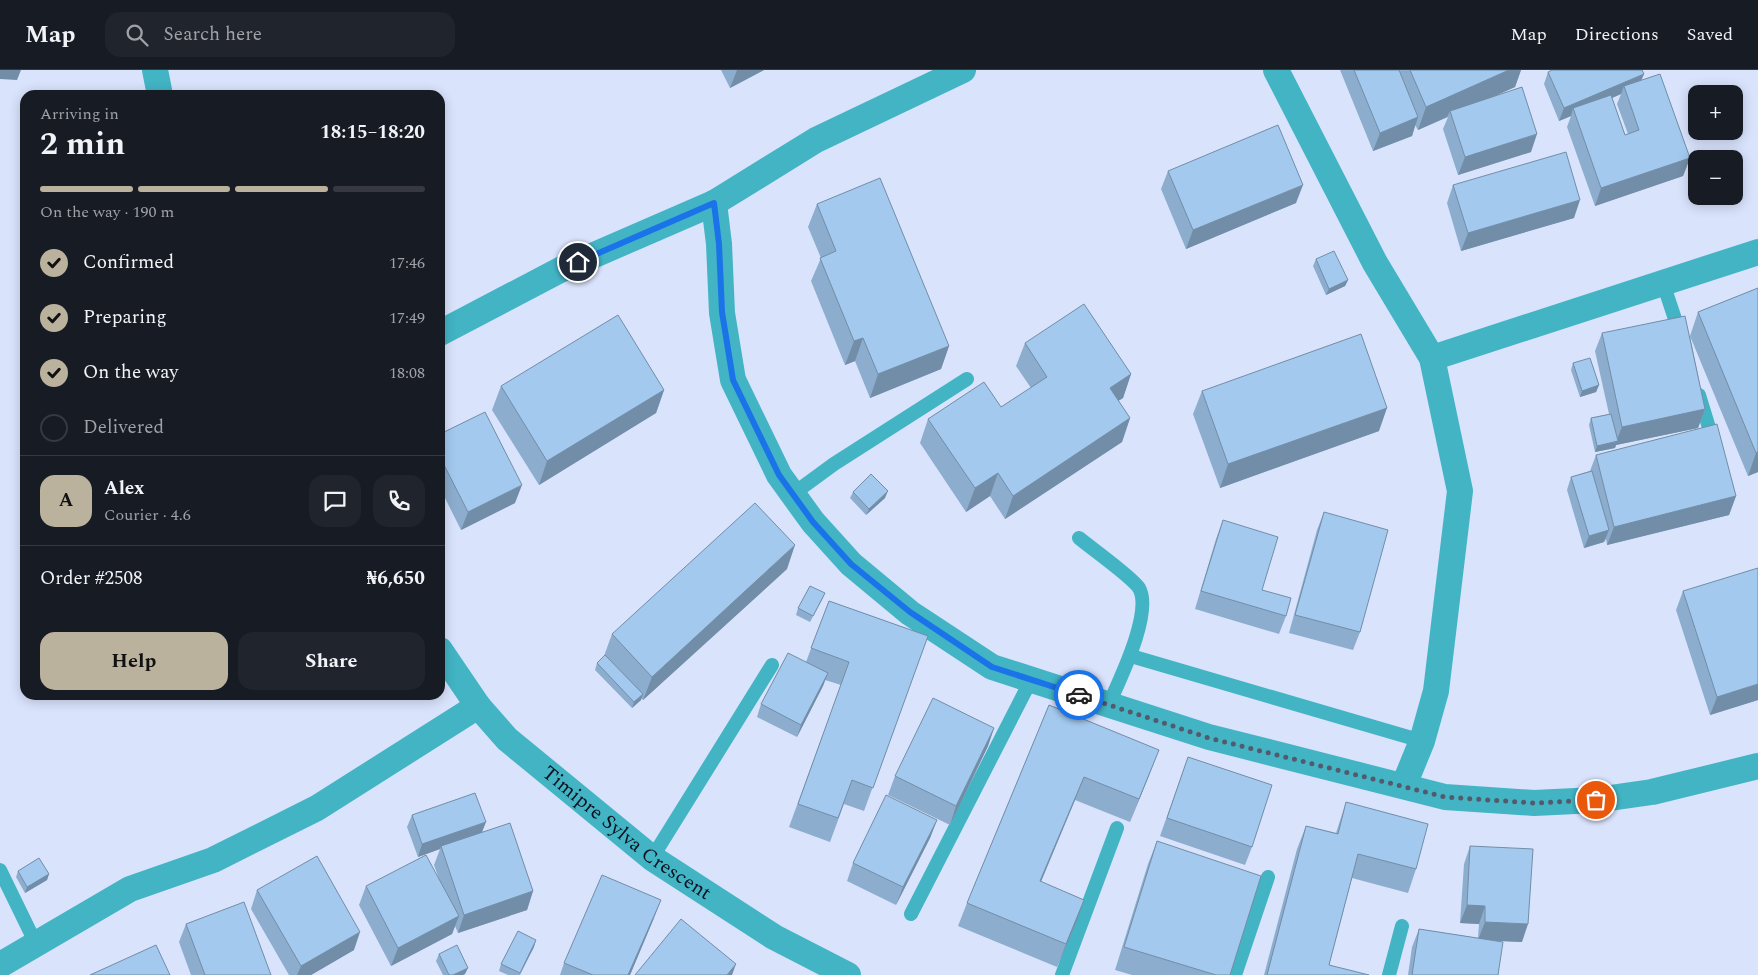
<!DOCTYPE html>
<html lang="en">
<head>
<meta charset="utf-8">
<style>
	:root { --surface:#171b24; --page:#20242c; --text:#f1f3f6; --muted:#9ea1a6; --line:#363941; --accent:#bab29d }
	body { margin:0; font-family:Spectral,serif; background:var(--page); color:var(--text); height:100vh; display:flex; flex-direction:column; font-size:19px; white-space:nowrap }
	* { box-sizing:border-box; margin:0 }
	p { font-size:16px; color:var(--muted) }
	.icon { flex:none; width:28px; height:28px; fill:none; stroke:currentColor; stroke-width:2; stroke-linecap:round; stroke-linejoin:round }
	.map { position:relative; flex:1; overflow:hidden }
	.side { position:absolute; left:20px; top:20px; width:425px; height:610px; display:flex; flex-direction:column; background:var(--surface); border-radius:15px; box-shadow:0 2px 12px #0003 }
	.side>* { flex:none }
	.tools { position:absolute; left:1688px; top:15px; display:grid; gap:10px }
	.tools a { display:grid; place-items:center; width:55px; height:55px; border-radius:10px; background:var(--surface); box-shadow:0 2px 12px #0003; font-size:25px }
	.pin { position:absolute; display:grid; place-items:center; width:42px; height:42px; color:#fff; margin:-21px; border:2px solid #fff; border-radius:50%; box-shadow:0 1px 5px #0007 }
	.courier { position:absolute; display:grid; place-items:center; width:50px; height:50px; margin:-25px; border:4px solid #1a73e8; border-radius:50%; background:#fff; color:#222; box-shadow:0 1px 6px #0007 }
	.summary em { font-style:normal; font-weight:700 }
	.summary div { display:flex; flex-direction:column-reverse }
	.summary { display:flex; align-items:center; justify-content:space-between; height:85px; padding:0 20px }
	h1 { font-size:32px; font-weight:700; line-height:38px }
	.bar { display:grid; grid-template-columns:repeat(4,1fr); gap:8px 5px; align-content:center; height:60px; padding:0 20px }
	.bar i { height:6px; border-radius:4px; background:var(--line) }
	.bar .selected { background:var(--accent) }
	.bar p { grid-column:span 4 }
	.line { display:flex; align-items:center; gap:12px; padding:0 20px; border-top:1px solid var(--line) }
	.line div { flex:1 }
	.round { display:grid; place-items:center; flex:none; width:52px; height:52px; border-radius:15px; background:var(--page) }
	ol { padding:0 20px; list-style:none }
	li { display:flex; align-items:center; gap:15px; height:55px }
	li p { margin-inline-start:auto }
	li .icon { padding:5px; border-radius:50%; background:var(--accent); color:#111; stroke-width:4 }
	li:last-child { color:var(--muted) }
	li i { width:28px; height:28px; border:2px solid var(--line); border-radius:50% }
	.button { display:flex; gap:10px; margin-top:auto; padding:10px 20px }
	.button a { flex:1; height:58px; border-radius:15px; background:var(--accent); color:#111; font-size:20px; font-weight:700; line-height:58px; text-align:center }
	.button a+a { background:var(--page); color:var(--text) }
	header { display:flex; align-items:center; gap:30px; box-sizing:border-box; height:70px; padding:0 25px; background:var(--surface); border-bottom:1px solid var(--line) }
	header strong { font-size:24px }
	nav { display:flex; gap:28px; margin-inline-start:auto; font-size:18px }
	.search { width:350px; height:45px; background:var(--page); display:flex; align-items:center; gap:12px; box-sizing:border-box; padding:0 18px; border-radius:15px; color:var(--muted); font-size:19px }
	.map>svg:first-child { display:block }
</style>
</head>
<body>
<header>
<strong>Map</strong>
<div class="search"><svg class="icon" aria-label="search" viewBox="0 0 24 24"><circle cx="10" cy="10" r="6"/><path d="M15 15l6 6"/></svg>Search here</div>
<nav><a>Map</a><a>Directions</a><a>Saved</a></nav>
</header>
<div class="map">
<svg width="1758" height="905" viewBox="0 0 1758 905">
	<rect width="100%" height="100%" fill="#d9e3fc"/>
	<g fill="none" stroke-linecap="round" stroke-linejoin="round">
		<!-- lane -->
		<path stroke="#42b4c4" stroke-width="14" d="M 1663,213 L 1680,264
			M 1699,325 L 1714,374
			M 793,424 L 834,394 L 967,309
			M 1079,468 C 1091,478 1132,507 1139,518 C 1153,542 1120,609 1109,634
			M 1131,586 L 1422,671
			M 652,788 L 772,595
			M 0,800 L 36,874
			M 911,844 L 1031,610
			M 1062,905 L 1117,758
			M 1235,905 L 1268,807
			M 1389,905 L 1402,856"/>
		<!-- street -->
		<g stroke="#42b4c4" stroke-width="26">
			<path d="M 155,0 L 160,25"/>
			<path d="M 1276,0 L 1375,193 L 1432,288 L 1460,421 L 1436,621 L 1422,671 L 1404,715"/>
			<path d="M 714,133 L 719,174 L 722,243 L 733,310 L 779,405 L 813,452 L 851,494 L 910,543 L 992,597 L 1209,667 L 1445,727 L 1534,733 L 1596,730 L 1652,722 L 1758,696"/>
			<path d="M 440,263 L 562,199 L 714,133 L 816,70 L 963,0"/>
			<path d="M 1432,288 L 1758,182"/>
			<path id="s1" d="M 440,580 L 478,636 L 507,669 L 652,788 L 774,867 L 848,905"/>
			<path d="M 0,895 L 130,819 L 213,790 L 317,738 L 478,636"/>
		</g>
	</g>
	<!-- wall -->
	<path fill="#8cadce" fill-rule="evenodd" d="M 721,0 L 764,0 L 730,18 Z
		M 1340,0 L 1521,0 L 1515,17 L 1493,27 L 1531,82 L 1458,105 L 1443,59 L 1448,47 L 1418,60 L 1415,55 L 1412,66 L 1373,81 Z
		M 1548,2 L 1644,4 L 1641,10 L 1690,88 L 1683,106 L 1595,136 L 1567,57 L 1571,46 L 1559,51 L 1544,14 ZM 1621,24 L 1617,34 L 1628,64 L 1625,65 L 1612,28 Z
		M 1168,101 L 1296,133 L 1186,179 L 1161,119 Z
		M 1453,115 L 1574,148 L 1461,181 L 1447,133 Z
		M 817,134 L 949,276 L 941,299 L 870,328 L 855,291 L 845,295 L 811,211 L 821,188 L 808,157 Z
		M 1316,189 L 1348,210 L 1345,216 L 1326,225 L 1313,196 Z
		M 1758,218 L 1758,402 L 1748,406 L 1690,266 L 1705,339 L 1698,358 L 1616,375 L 1615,378 L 1595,382 L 1589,355 L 1591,348 L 1609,344 L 1595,281 L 1602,263 L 1690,266 L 1698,242 Z
		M 1025,273 L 1131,304 L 1123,328 L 1118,331 L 1130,348 L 1122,372 L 1005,449 L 990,426 L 966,442 L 920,373 L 928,349 L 1001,337 L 1031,318 L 1016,296 Z
		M 1573,293 L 1599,315 L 1596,322 L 1580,327 L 1571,300 Z
		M 501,316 L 664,320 L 656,343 L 539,415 L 492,340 Z
		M 1202,321 L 1379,361 L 1220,418 L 1193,344 Z
		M 440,364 L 515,433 L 461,460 L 440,418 Z
		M 1596,385 L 1736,426 L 1729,445 L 1607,475 L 1606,469 L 1604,472 L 1584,478 L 1567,420 L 1571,407 L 1590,401 Z
		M 853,422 L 885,428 L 866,445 L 850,428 Z
		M 1324,442 L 1360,562 L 1353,580 L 1289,563 L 1317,460 Z
		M 1223,450 L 1262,520 L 1286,546 L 1279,564 L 1195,539 L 1216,469 Z
		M 787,499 L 643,630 L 641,628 L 641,630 L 632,638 L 595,600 L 597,593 L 604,586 L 612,564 Z
		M 1683,521 L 1758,630 L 1710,645 L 1676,540 Z
		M 825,523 L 822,530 L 810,552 L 796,545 L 798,538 Z
		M 829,531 L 928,566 L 864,741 L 844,734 L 830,772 L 789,757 L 841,615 L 825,610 L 823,616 L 797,667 L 757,647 L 761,634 L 806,592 Z
		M 1049,635 L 1150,703 L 1130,752 L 1075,730 L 1041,812 L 1076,853 L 1057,897 L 958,856 L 967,833 Z
		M 994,658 L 988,676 L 950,755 L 888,725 L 895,706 Z
		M 1188,687 L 1252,777 L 1245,795 L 1160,766 Z
		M 1346,732 L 1416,799 L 1408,823 L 1352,808 L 1329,895 L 1369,905 L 1264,905 L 1297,779 L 1306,756 L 1336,763 Z
		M 412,745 L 482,762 L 533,821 L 527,840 L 458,863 L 455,856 L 452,864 L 391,896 L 359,835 L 366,816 L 439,809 L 434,795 L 440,779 L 418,787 L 407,757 Z
		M 937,750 L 930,768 L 896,835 L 847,811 L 853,793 Z
		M 1157,771 L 1230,905 L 1132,905 L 1115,900 L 1148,794 Z
		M 1470,776 L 1522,872 L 1501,871 L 1498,905 L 1408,905 L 1412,877 L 1419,859 L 1478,868 L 1479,854 L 1460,853 L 1464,794 Z
		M 18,801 L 49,804 L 47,810 L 25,823 L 16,807 Z
		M 257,820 L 354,880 L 311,905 L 289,905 L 251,839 Z
		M 654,848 L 630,905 L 560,905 L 564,893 Z
		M 186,854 L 271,905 L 191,905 L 179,872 Z
		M 534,877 L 520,905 L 508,905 L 499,901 L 501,894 Z
		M 439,884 L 465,904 L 463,905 L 443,905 L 436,891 Z"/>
	<!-- shaded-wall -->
	<path fill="#728da7" d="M 0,0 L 21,0 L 17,10 L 0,9 Z
		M 737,0 L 764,0 L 730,18 Z
		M 1509,0 L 1521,0 L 1515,17 L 1451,45 L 1450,41 L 1447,47 L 1418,60 L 1426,37 Z
		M 1644,4 L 1639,16 L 1624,16 L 1621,24 L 1575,44 L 1573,38 L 1571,46 L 1559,51 L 1564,38 Z
		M 1418,47 L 1412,66 L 1373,81 L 1380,63 Z
		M 1537,64 L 1531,82 L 1458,105 L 1465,87 Z
		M 1690,88 L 1683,106 L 1595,136 L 1601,118 Z
		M 1303,115 L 1296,133 L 1186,179 L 1193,160 Z
		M 1580,130 L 1574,148 L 1461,181 L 1468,163 Z
		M 1348,210 L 1345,216 L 1326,225 L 1329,219 Z
		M 863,268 L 855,291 L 845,295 L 854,271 Z
		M 949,276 L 941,299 L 870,328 L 878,304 Z
		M 1131,304 L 1123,328 L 1102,341 L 1110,318 Z
		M 1599,315 L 1596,322 L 1580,327 L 1582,321 Z
		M 664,320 L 656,343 L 539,415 L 547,391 Z
		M 1387,338 L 1379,361 L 1220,418 L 1228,394 Z
		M 1705,339 L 1698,358 L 1616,375 L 1615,378 L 1595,382 L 1597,376 L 1616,372 L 1622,357 Z
		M 1130,348 L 1122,372 L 1005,449 L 1013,426 Z
		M 1758,382 L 1758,402 L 1748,406 L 1756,383 Z
		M 998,403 L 990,426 L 966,442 L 975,418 Z
		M 522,415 L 515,433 L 461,460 L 468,442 Z
		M 888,421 L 885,428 L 866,445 L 869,439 Z
		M 1736,426 L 1729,445 L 1607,475 L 1614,457 Z
		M 1609,460 L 1604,472 L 1584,478 L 1589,466 Z
		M 795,475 L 787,499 L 643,630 L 652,607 Z
		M 828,603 L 823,616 L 797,667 L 801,655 Z
		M 1758,614 L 1758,630 L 1710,645 L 1717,627 Z
		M 643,624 L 641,630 L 632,638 L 634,632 Z
		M 994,658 L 988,676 L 950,755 L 956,736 Z
		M 1159,680 L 1150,703 L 1130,752 L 1139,729 Z
		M 1084,707 L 1075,730 L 1031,835 L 1040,811 Z
		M 937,750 L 930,768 L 896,835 L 903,817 Z
		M 486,752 L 481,765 L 441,776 L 440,779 L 418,787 L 422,774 Z
		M 49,804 L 47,810 L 25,823 L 27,817 Z
		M 533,821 L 527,840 L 458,863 L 464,845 Z
		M 661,830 L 654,848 L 630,905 L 628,905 Z
		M 1084,830 L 1076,853 L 1057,897 L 1066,874 Z
		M 1467,835 L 1485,836 L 1479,854 L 1460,853 Z
		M 459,846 L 452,864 L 391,896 L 398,878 Z
		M 1485,852 L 1528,854 L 1522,872 L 1478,870 Z
		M 360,862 L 354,880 L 311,905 L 297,905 L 301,896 Z
		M 536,870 L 534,877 L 519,905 Z
		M 736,894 L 732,905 L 727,905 Z
		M 468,898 L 465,904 L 463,905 L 453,905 Z"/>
	<!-- building -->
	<path fill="#a3c9ef" stroke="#728da7" d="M 1354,0 L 1399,0 L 1418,47 L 1380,63 Z
		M 1410,0 L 1509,0 L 1426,37 Z
		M 1552,0 L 1642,0 L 1644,4 L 1564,38 L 1548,2 Z
		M 1660,4 L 1690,88 L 1601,118 L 1573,38 L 1611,25 L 1625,65 L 1639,60 L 1624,16 Z
		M 1522,17 L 1537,64 L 1465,87 L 1450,41 Z
		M 1278,55 L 1303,115 L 1193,160 L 1168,101 Z
		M 1566,82 L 1580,130 L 1468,163 L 1453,115 Z
		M 880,108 L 949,276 L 878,304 L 863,268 L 854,271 L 820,188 L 836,181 L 817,134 Z
		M 1334,181 L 1348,210 L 1329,219 L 1316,189 Z
		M 1758,218 L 1758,382 L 1756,383 L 1698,242 Z
		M 1084,234 L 1131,304 L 1110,318 L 1130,348 L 1013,426 L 998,403 L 975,418 L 928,349 L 984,312 L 1001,337 L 1047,307 L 1025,273 Z
		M 618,245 L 664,320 L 547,391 L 501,316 Z
		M 1685,246 L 1705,339 L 1622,357 L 1602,263 Z
		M 1361,264 L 1387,338 L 1228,394 L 1202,321 Z
		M 1590,288 L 1599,315 L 1582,321 L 1573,293 Z
		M 485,342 L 522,415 L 468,442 L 440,387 L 440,364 Z
		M 1611,344 L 1618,371 L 1597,376 L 1591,348 Z
		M 1717,354 L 1736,426 L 1614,457 L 1596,385 Z
		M 1592,401 L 1609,460 L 1589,466 L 1571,407 Z
		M 871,404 L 888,421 L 869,439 L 853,422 Z
		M 755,433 L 795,475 L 652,607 L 612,564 Z
		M 1324,442 L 1388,460 L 1360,562 L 1295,545 Z
		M 1223,450 L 1278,467 L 1262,520 L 1291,528 L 1286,546 L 1201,521 Z
		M 1758,498 L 1758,614 L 1717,627 L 1683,521 Z
		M 810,516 L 825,523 L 813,546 L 798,538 Z
		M 829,531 L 928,566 L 873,718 L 852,710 L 838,748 L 798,734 L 849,592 L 811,578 Z
		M 788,583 L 828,603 L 801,655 L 761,634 Z
		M 605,585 L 643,624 L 634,632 L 597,593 Z
		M 933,628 L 994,658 L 956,736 L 895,706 Z
		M 1049,635 L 1159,680 L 1139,729 L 1084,707 L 1040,811 L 1084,830 L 1066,874 L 967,833 Z
		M 1188,687 L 1272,715 L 1252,777 L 1167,748 Z
		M 475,723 L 486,752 L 422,774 L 412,745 Z
		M 886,725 L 937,750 L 903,817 L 853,793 Z
		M 1346,732 L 1428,754 L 1416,799 L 1358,784 L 1329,895 L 1369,905 L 1267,905 L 1306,756 L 1338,764 Z
		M 510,753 L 533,821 L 464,845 L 441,776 Z
		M 1157,771 L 1261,806 L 1230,905 L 1216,905 L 1124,877 Z
		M 1470,776 L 1533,779 L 1528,854 L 1485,852 L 1485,836 L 1467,835 Z
		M 426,785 L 459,846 L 398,878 L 366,816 Z
		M 317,786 L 360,862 L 301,896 L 257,820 Z
		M 39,788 L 49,804 L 27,817 L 18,801 Z
		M 602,805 L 661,830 L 628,905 L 593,905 L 564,893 Z
		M 244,832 L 271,905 L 205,905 L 186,854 Z
		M 681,849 L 736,894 L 727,905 L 635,905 Z
		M 1419,859 L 1503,872 L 1498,905 L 1412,905 Z
		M 518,861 L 536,870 L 520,903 L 501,894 Z
		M 156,875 L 170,905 L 90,905 Z
		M 457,875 L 468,898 L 453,905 L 449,905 L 439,884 Z"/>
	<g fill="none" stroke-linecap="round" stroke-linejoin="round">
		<!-- done -->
		<path stroke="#545a6c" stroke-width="5" stroke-dasharray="0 9" d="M 1079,625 L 1209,668 L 1445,727 L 1534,733 L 1596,730"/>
		<!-- route -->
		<path stroke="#1a73e8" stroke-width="6" d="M 578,192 L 714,133 L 719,174 L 722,242 L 733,310 L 779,405 L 813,452 L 851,494 L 910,542 L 992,597 L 1079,625"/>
	</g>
	<g text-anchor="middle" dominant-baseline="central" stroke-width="5" stroke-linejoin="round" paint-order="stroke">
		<!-- street labels -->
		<g font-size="20" fill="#0c111f" stroke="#d9e3fc">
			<text stroke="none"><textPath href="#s1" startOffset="264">Timipre Sylva Crescent</textPath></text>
		</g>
	</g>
</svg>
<div class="tools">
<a>+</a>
<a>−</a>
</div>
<div class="pin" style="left:1596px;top:730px;background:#ea580c"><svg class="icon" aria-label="bag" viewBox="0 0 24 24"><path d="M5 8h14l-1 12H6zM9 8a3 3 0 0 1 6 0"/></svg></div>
<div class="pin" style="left:578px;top:192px;background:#1f2937"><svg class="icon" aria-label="home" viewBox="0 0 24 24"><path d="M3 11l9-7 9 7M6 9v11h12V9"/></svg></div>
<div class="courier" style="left:1079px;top:625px"><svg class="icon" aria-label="car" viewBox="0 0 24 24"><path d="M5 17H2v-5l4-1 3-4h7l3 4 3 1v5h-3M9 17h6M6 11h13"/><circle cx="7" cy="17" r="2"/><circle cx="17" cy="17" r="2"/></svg></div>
<section class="side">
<div class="summary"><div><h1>2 min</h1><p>Arriving in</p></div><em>18:15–18:20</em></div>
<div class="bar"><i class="selected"></i><i class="selected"></i><i class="selected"></i><i></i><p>On the way · 190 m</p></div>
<ol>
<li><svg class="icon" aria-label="check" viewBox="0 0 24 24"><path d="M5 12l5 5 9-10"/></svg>Confirmed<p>17:46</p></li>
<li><svg class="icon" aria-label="check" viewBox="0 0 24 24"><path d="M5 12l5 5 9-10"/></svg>Preparing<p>17:49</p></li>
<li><svg class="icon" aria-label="check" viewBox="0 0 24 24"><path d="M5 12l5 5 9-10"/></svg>On the way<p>18:08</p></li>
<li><i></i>Delivered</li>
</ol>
<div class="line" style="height:90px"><b class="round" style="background:var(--accent);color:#111">A</b><div><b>Alex</b><p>Courier · 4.6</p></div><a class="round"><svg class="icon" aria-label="chat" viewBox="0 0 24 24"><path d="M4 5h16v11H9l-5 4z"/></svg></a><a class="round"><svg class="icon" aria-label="phone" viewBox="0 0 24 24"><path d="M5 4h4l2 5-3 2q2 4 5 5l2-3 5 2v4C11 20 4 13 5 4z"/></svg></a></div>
<div class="line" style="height:65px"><div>Order #2508</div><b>₦6,650</b></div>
<div class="button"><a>Help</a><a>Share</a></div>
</section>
</div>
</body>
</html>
